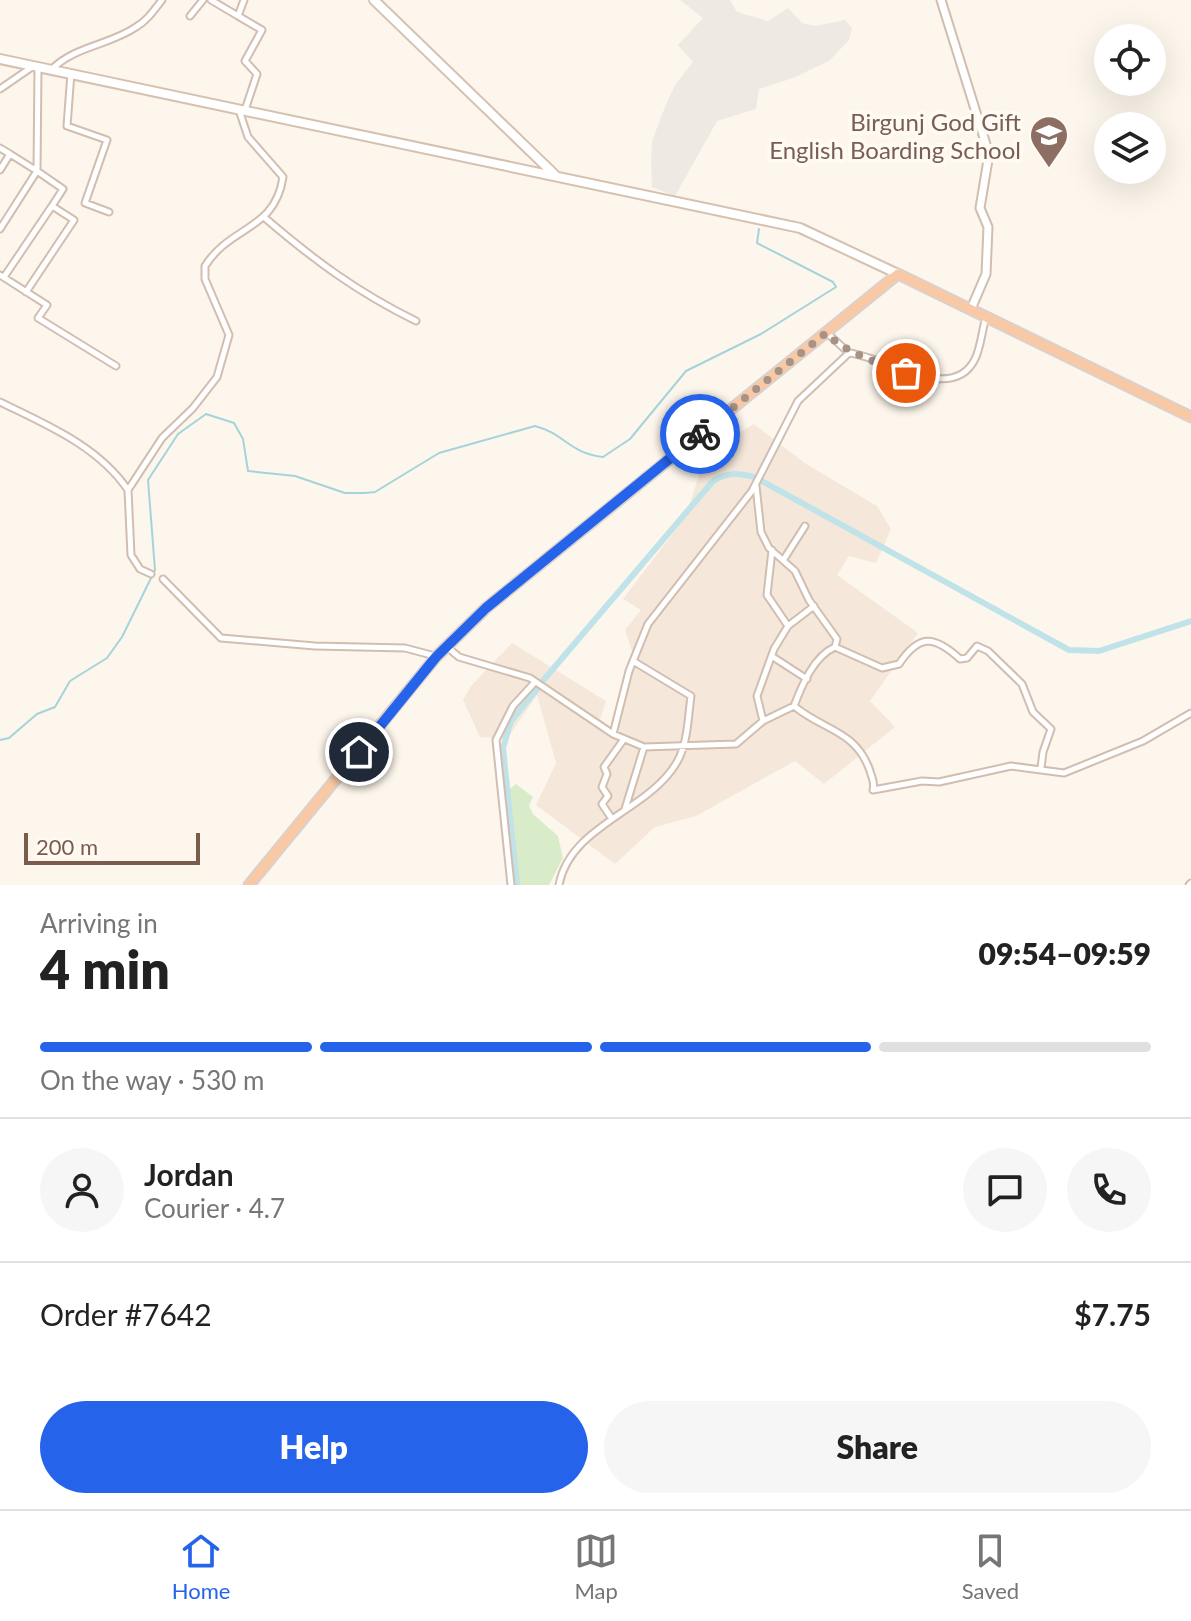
<!DOCTYPE html>
<html lang="en">
<head>
<meta charset="utf-8">
<style>
	:root { --surface:#fff; --page:#f6f6f6; --text:#222; --muted:#767676; --line:#e0e0e0; --accent:#2563eb }
	body { margin:0; font-family:Lato,sans-serif; background:var(--page); color:var(--text); height:100vh; display:flex; flex-direction:column; font-size:30px; white-space:nowrap }
	* { box-sizing:border-box; margin:0 }
	p { font-size:26px; color:var(--muted) }
	.icon { flex:none; width:44px; height:44px; fill:none; stroke:currentColor; stroke-width:2; stroke-linecap:round; stroke-linejoin:round }
	.map { position:relative; height:885px; overflow:hidden }
	.side { display:flex; flex-direction:column; background:var(--surface); flex:1 }
	.side>* { flex:none }
	.controls { position:absolute; left:1094px; top:24px; display:grid; gap:16px }
	.controls a { display:grid; place-items:center; width:72px; height:72px; border-radius:50%; background:var(--surface); box-shadow:0 8px 32px #0002; font-size:40px }
	.scale { position:absolute; left:24px; bottom:20px; width:176px; box-sizing:border-box; padding-left:8px; border:4px solid #7a5c4d; border-top:0; font-size:22px; line-height:28px; white-space:nowrap; color:#7a5c4d; -webkit-text-stroke:6px #fffaf3; paint-order:stroke }
	.pin { position:absolute; display:grid; place-items:center; width:68px; height:68px; color:#fff; margin:-34px; border:4px solid #fff; border-radius:50%; box-shadow:0 2px 8px #0007 }
	.courier { position:absolute; display:grid; place-items:center; width:80px; height:80px; margin:-40px; border:6px solid #2563eb; border-radius:50%; background:#fff; color:#222; box-shadow:0 2px 10px #0007 }
	.summary em { font-style:normal; font-weight:800 }
	.summary div { display:flex; flex-direction:column-reverse }
	.summary { display:flex; align-items:center; justify-content:space-between; height:136px; padding:0 40px }
	h1 { font-size:52px; font-weight:800; line-height:60px }
	.bar { display:grid; grid-template-columns:repeat(4,1fr); gap:12px 8px; align-content:center; height:96px; padding:0 40px }
	.bar i { height:10px; border-radius:6px; background:var(--line) }
	.bar .on { background:var(--accent) }
	.bar p { grid-column:span 4 }
	.line { display:flex; align-items:center; gap:20px; padding:0 40px; border-top:2px solid var(--line) }
	.line div { flex:1 }
	.round { display:grid; place-items:center; flex:none; width:84px; height:84px; border-radius:42px; background:var(--page) }
	.primary-button { display:flex; gap:16px; margin-top:auto; padding:16px 40px }
	.primary-button a { flex:1; height:92px; border-radius:48px; background:var(--accent); color:#fff; font-size:32px; font-weight:800; line-height:92px; text-align:center }
	.primary-button a+a { background:var(--page); color:var(--text) }
	.tabs { display:flex; justify-content:space-around; align-items:center; height:112px; border-top:2px solid var(--line); background:var(--surface); font-size:22px; color:var(--muted) }
	.tabs a { display:grid; justify-items:center; gap:4px }
	.tabs .on { color:var(--accent) }
	.map>svg:first-child { display:block }
</style>
</head>
<body>
<div class="map">
<svg width="1191" height="885" viewBox="0 0 1191 885">
	<rect width="100%" height="100%" fill="#fdf6ec"/>
	<!-- residential -->
	<path fill="#f5e8da" d="M 754,424 L 806,464 L 877,506 L 891,529 L 876,563 L 849,556 L 837,575 L 918,633 L 870,701 L 895,727 L 824,784 L 795,761 L 696,816 L 655,827 L 615,864 L 536,805 L 556,763 L 537,695 L 507,739 L 480,737 L 463,700 L 471,686 L 512,643 L 606,701 L 600,719 L 613,729 L 634,657 L 625,630 L 641,610 L 623,599 L 686,516 L 699,475 L 720,444 Z"/>
	<!-- industrial -->
	<path fill="#efe9e4" d="M 680,0 L 730,0 L 737,12 L 768,21 L 788,8 L 802,23 L 815,26 L 845,20 L 852,28 L 849,40 L 829,61 L 793,78 L 759,89 L 756,109 L 717,121 L 675,196 L 652,187 L 651,163 L 652,141 L 665,107 L 675,85 L 693,62 L 678,45 L 703,18 Z"/>
	<!-- green -->
	<path fill="#d8ecc9" d="M 516,784 L 533,797 L 529,806 L 533,814 L 558,836 L 563,858 L 549,885 L 515,885 L 507,791 Z"/>
	<g fill="none" stroke-linecap="round" stroke-linejoin="round">
		<!-- stream -->
		<path stroke="#a5d3da" stroke-width="2" d="M 0,740 L 9,738 L 37,714 L 55,707 L 70,681 L 107,658 L 122,637 L 155,570 L 148,480 L 178,434 L 206,414 L 234,423 L 243,439 L 248,471 L 295,476 L 345,493 L 365,493 L 375,492 L 439,453 L 535,426 C 565,434 569,453 603,457 L 630,439 L 686,371 L 761,334 L 836,287 L 833,282 L 757,243 L 759,229"/>
		<!-- canal -->
		<path stroke="#bfe3e8" stroke-width="6" d="M 760,480 L 1069,650 L 1099,651 L 1191,621
			M 541,683 L 713,481 C 728,472 738,473 754,477
			M 517,885 L 503,748 L 511,721 L 538,688"/>
		<!-- minor casing -->
		<g stroke="#d1beb0" stroke-width="9">
			<path id="minor" d="M 211,0 L 238,16
				M 244,0 L 238,16 L 262,30 L 245,61 L 257,74 L 245,110
				M 190,16 L 203,0
				M 38,68 L 37,171 L 63,189 L 52,206
				M 52,69 C 75,46 110,45 136,27 C 148,20 154,10 162,0
				M 71,73 L 67,126 L 107,140 L 85,203 L 109,212
				M 0,89 L 32,67
				M 0,148 L 10,154
				M 0,170 L 10,154 L 37,171 L 0,229
				M 265,218 C 314,260 357,292 416,321
				M 0,275 L 47,305 L 38,318 L 116,366
				M 4,277 L 52,206 L 74,220 L 26,292
				M 849,353 C 881,355 952,406 975,359 C 981,347 982,330 986,317
				M 0,402 C 47,425 98,446 128,490
				M 756,486 L 761,532 L 769,548 L 795,571 L 809,600 L 837,639 L 835,647 C 814,656 802,685 794,706
				M 772,550 L 767,595 L 788,626
				M 784,559 L 805,526
				M 151,574 L 140,569 L 131,555 L 128,490 L 162,438 L 193,408 L 217,377 L 229,335 L 205,279 L 205,266 C 231,225 275,231 283,177 L 248,137 L 239,110
				M 163,579 L 221,638 L 315,646 L 405,648 L 435,656
				M 447,647 L 459,657 L 530,678 L 613,734 L 644,747 L 736,744 L 763,721 L 794,706 C 824,731 856,730 870,771 C 872,779 875,781 873,790 L 922,781 L 939,782 L 1011,766 L 1064,773 L 1143,741 L 1191,713
				M 835,647 L 882,668 L 899,664 C 919,634 934,635 960,659 L 967,658 L 977,646 L 988,651 L 1022,684 L 1033,712 L 1051,729 L 1043,752 L 1041,768
				M 773,657 L 807,679
				M 763,721 L 757,696 L 774,649 L 788,626 L 814,606
				M 613,734 L 629,671 L 648,624 L 752,491 L 798,401 L 849,353 L 827,333
				M 625,809 L 644,747
				M 612,819 L 602,804 L 608,796 L 602,787 L 607,774 L 604,767 L 624,739
				M 511,885 L 496,740 L 513,706 L 535,682
				M 559,885 C 570,825 649,811 677,762 C 688,743 688,717 691,696 L 633,661
				M 1189,885 L 1191,883"/>
		</g>
		<!-- tertiary casing -->
		<g stroke="#d1beb0" stroke-width="11">
			<path id="tertiary" d="M 941,0 L 989,154 L 980,208 L 988,227 L 986,274 L 971,309"/>
		</g>
		<!-- secondary casing -->
		<g stroke="#d6c0b0" stroke-width="12">
			<path id="secondary" d="M 374,0 L 555,175
				M 0,59 L 800,228 L 898,274"/>
		</g>
		<!-- trunk casing -->
		<g stroke="#dad1cd" stroke-width="13">
			<path id="trunk" d="M 249,885 L 436,657 L 486,608 L 898,274 L 1191,417"/>
		</g>
		<!-- minor -->
		<use href="#minor" stroke="#fff" stroke-width="5"/>
		<!-- tertiary -->
		<use href="#tertiary" stroke="#fff" stroke-width="7"/>
		<!-- secondary -->
		<use href="#secondary" stroke="#fff" stroke-width="8"/>
		<!-- trunk -->
		<use href="#trunk" stroke="#f9c8a4" stroke-width="9"/>
	</g>
	<g fill="none" stroke-linecap="round" stroke-linejoin="round">
		<!-- done -->
		<path stroke="#a89285" stroke-width="8" stroke-dasharray="0 14.4" d="M 700,434 L 826,333 C 847,354 877,362 906,373"/>
		<!-- route -->
		<path stroke="#2563eb" stroke-width="10" d="M 359,752 L 436,657 L 486,608 L 700,434"/>
	</g>
	<!-- icons -->
	<defs>
		<g id="school-pin" transform="scale(2)"><path d="M0 17L-7.5 6A9.5 9.5 0 1 1 7.5 6Z" fill="#8d6e63" stroke="#fffaf3"/><path d="M0-5L7-2L0 1L-7-2ZM-4 1L0 2.5L4 1V4Q0 6-4 4Z" fill="#fff"/></g>
	</defs>
	<g fill-rule="evenodd">
		<use href="#school-pin" x="1049" y="135"/>
	</g>
	<g text-anchor="middle" dominant-baseline="central" stroke-width="8" stroke-linejoin="round" paint-order="stroke">
		<!-- education labels -->
		<g font-size="24" fill="#785e54" stroke="#fffaf3" text-anchor="end">
			<text x="1021" y="121">Birgunj God Gift<tspan x="1021" dy="28">English Boarding School</tspan></text>
		</g>
	</g>
</svg>
<div class="controls">
<a><svg class="icon" aria-label="locate" viewBox="0 0 24 24"><circle cx="12" cy="12" r="6"/><path d="M12 2v4M12 18v4M2 12h4M18 12h4"/></svg></a>
<a><svg class="icon" aria-label="layers" viewBox="0 0 24 24"><path d="M12 4l9 5-9 5-9-5zM3 14l9 5 9-5"/></svg></a>
</div>
<div class="scale">200 m</div>
<div class="pin" style="left:906px;top:373px;background:#ea580c"><svg class="icon" aria-label="bag" viewBox="0 0 24 24"><path d="M5 8h14l-1 12H6zM9 8a3 3 0 0 1 6 0"/></svg></div>
<div class="pin" style="left:359px;top:752px;background:#1f2937"><svg class="icon" aria-label="home" viewBox="0 0 24 24"><path d="M3 11l9-7 9 7M6 9v11h12V9"/></svg></div>
<div class="courier" style="left:700px;top:434px"><svg class="icon" aria-label="bike" viewBox="0 0 24 24"><circle cx="6" cy="16" r="4"/><circle cx="18" cy="16" r="4"/><path d="M6 16l4-8h5l3 8M10 8l3 8H6M13 5h3"/></svg></div>
</div>
<section class="side">
<div class="summary"><div><h1>4 min</h1><p>Arriving in</p></div><em>09:54–09:59</em></div>
<div class="bar"><i class="on"></i><i class="on"></i><i class="on"></i><i></i><p>On the way · 530 m</p></div>
<div class="line" style="height:144px"><a class="round"><svg class="icon" aria-label="person" viewBox="0 0 24 24"><circle cx="12" cy="8" r="4"/><path d="M4 21q1-7 8-7t8 7"/></svg></a><div><b>Jordan</b><p>Courier · 4.7</p></div><a class="round"><svg class="icon" aria-label="chat" viewBox="0 0 24 24"><path d="M4 5h16v11H9l-5 4z"/></svg></a><a class="round"><svg class="icon" aria-label="phone" viewBox="0 0 24 24"><path d="M5 4h4l2 5-3 2q2 4 5 5l2-3 5 2v4C11 20 4 13 5 4z"/></svg></a></div>
<div class="line" style="height:104px"><div>Order #7642</div><b>$7.75</b></div>
<div class="primary-button"><a>Help</a><a>Share</a></div>
</section>
<nav class="tabs">
<a class="on"><svg class="icon" aria-label="home" viewBox="0 0 24 24"><path d="M3 11l9-7 9 7M6 9v11h12V9"/></svg>Home</a>
<a><svg class="icon" aria-label="map" viewBox="0 0 24 24"><path d="M3 6l6-2 6 2 6-2v14l-6 2-6-2-6 2zM9 4v14M15 6v14"/></svg>Map</a>
<a><svg class="icon" aria-label="saved" viewBox="0 0 24 24"><path d="M7 4h10v16l-5-4-5 4z"/></svg>Saved</a>
</nav>
</body>
</html>
